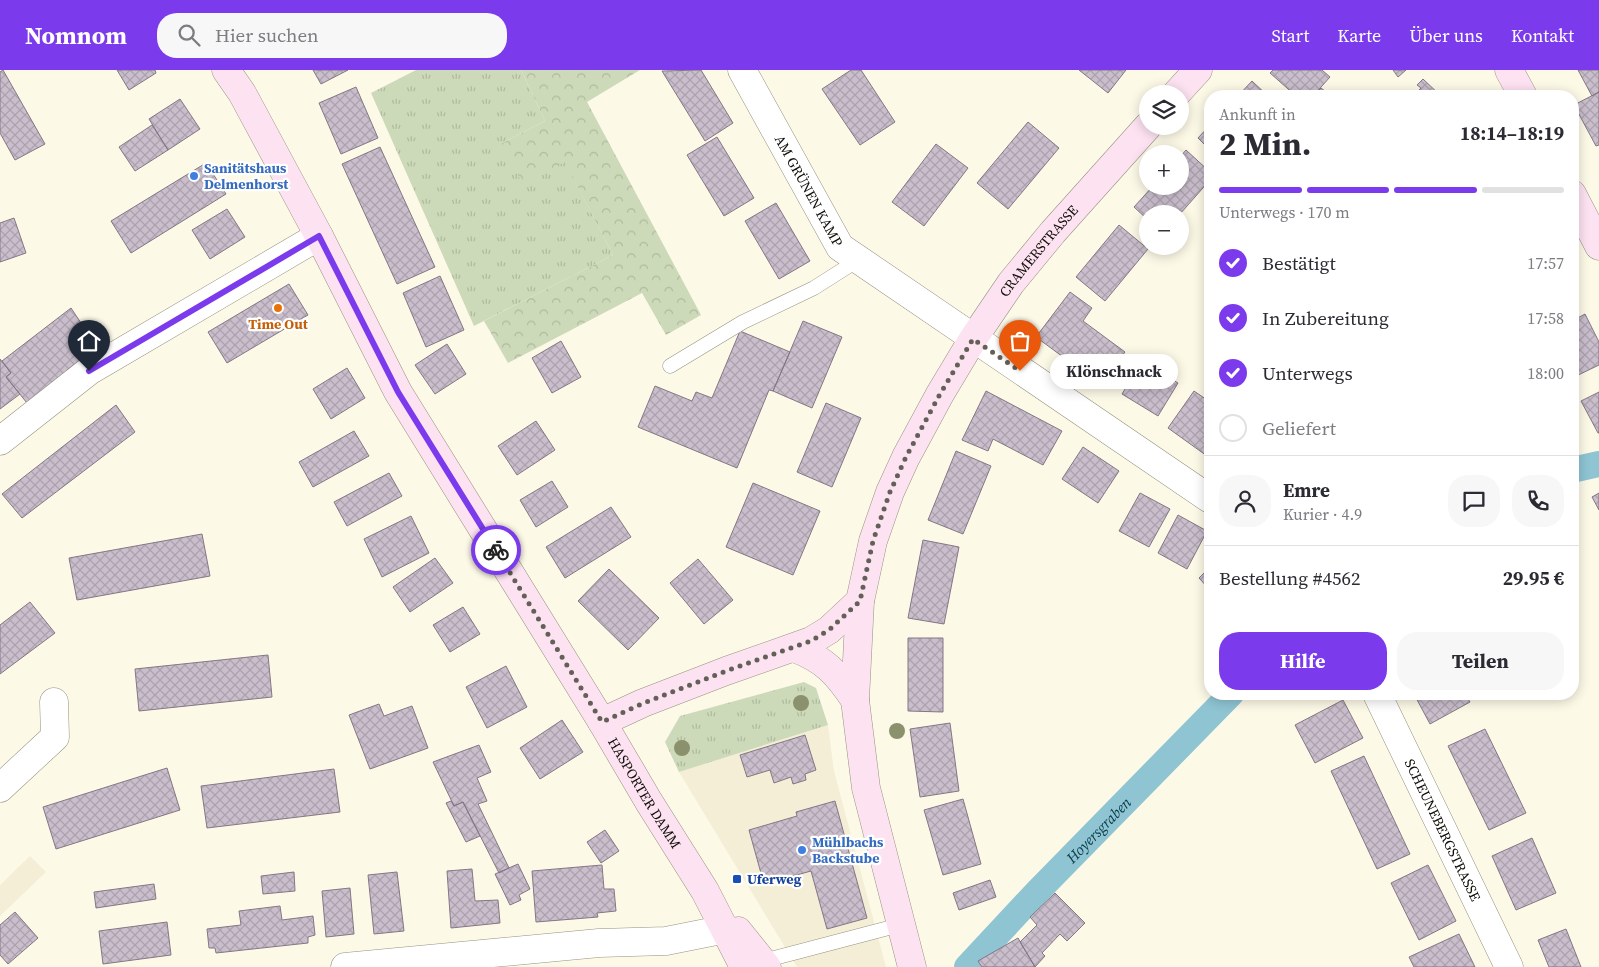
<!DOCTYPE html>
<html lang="de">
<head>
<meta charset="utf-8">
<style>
	:root { --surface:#fff; --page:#f7f7f7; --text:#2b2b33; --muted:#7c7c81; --line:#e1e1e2; --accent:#7c3aed }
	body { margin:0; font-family:"Source Serif 4",serif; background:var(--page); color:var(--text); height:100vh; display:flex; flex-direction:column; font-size:19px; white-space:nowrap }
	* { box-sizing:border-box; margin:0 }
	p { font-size:16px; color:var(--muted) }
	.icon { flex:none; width:28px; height:28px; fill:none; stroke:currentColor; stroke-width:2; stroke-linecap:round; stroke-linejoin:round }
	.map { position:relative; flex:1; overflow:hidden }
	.panel { position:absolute; left:1204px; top:20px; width:375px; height:610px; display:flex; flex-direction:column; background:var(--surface); border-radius:20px; box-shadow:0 2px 12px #0003 }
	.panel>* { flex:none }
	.controls { position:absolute; left:1139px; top:15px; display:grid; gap:10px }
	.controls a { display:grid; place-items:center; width:50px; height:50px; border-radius:50%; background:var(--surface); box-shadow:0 2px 12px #0003; font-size:25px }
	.pin { position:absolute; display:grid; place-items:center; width:42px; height:42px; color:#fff; margin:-51px -21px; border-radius:50% 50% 50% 0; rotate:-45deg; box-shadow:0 0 5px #0007 }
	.pin .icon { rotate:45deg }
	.courier { position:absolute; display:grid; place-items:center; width:50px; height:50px; margin:-25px; border:4px solid #7c3aed; border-radius:50%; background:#fff; color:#222; box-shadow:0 1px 6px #0007 }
	.bubble { position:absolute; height:35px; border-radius:18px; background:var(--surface); box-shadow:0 2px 12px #0003; font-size:16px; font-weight:700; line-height:35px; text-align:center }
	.head em { font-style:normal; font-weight:700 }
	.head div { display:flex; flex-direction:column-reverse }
	.head { display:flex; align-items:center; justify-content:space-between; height:85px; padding:0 15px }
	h1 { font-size:32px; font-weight:700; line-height:38px }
	.bar { display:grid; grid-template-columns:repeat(4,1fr); gap:8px 5px; align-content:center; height:60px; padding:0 15px }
	.bar i { height:6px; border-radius:4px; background:var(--line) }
	.bar .selected { background:var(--accent) }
	.bar p { grid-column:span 4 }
	.line { display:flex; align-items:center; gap:12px; padding:0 15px; border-top:1px solid var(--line) }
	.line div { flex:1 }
	.round { display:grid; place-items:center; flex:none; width:52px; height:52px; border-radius:20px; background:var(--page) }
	ol { padding:0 15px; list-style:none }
	li { display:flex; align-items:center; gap:15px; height:55px }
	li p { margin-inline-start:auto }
	li .icon { padding:5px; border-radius:50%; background:var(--accent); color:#fff; stroke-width:4 }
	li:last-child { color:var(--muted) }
	li i { width:28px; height:28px; border:2px solid var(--line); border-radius:50% }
	.action { display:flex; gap:10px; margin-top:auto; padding:10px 15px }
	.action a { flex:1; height:58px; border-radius:20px; background:var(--accent); color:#fff; font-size:20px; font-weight:700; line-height:58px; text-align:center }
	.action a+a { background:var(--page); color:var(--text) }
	header { display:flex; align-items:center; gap:30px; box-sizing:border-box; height:70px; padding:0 25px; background:var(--accent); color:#fff }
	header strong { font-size:24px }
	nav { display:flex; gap:28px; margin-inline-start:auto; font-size:18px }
	.search { width:350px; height:45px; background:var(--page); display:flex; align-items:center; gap:12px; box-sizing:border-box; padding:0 18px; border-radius:20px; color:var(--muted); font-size:19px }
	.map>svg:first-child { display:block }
</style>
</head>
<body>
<header>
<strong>Nomnom</strong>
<div class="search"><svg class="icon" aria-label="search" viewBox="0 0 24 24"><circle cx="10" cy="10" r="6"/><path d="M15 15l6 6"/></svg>Hier suchen</div>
<nav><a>Start</a><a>Karte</a><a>Über uns</a><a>Kontakt</a></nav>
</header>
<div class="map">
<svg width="1599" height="897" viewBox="0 0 1599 897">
	<defs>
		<pattern id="grass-tufts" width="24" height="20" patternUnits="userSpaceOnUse" patternTransform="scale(1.25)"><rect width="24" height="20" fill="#cddab9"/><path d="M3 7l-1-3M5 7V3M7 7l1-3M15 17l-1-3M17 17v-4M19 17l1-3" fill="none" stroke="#afba9e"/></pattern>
		<pattern id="forest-crowns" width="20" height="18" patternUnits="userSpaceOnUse" patternTransform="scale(1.25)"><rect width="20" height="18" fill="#cddab9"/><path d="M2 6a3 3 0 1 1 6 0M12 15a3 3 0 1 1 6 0" fill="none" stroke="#afba9e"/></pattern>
		<pattern id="building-cross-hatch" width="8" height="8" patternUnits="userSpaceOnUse" patternTransform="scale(1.25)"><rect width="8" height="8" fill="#cabecc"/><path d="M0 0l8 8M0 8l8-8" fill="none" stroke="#aca2ae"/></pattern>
	</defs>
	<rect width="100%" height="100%" fill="#fdf9e7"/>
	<!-- built -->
	<path fill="#f3eed5" d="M 828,655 L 834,701 L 886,897 L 797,897 L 679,702 Z
		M 30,786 L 46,802 L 0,846 L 0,815 Z"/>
	<!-- grass -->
	<path fill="url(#grass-tufts)" d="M 416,0 L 521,0 L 545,51 L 502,73 L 565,91 L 613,185 L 474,256 L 371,23 Z
		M 804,612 L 816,618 L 828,655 L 679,702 L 665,672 L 680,646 Z"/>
	<!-- forest -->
	<path fill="url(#forest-crowns)" d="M 521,0 L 640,0 L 587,32 L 701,245 L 666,265 L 642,223 L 508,293 L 484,251 L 613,185 L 565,92 L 522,113 L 502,73 L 545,51 Z"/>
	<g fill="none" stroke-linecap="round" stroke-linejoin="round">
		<!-- canal -->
		<g stroke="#8fc4d3" stroke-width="26">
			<path d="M 1572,400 L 1599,394"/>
			<path id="s1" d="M 967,897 L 1037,822 L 1231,624"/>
		</g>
	</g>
	<!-- building -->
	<path fill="url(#building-cross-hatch)" stroke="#837785" d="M 3,0 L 45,74 L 15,90 L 0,63 L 0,2 Z
		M 117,0 L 155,0 L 156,3 L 129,20 Z
		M 313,0 L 348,0 L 321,14 Z
		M 701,0 L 733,53 L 705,71 L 662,1 Z
		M 851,0 L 861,0 L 895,52 L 860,75 L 822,19 Z
		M 1079,0 L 1126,0 L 1108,23 Z
		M 1273,0 L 1322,0 L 1330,7 L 1313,26 L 1296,26 L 1270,3 Z
		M 1393,0 L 1406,0 L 1398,7 Z
		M 1578,0 L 1599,0 L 1599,22 L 1592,26 Z
		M 1423,9 L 1441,26 L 1413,26 L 1421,18 L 1417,15 Z
		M 1252,11 L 1268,26 L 1238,26 Z
		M 356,17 L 378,68 L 341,84 L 319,33 Z
		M 1321,18 L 1331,26 L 1313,26 Z
		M 1599,22 L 1599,75 L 1596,76 L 1574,35 Z
		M 180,29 L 200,59 L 168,80 L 149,49 Z
		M 1028,52 L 1059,78 L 1008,139 L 977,113 Z
		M 152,55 L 168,80 L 135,101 L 119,77 Z
		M 1210,55 L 1210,80 L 1198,68 Z
		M 717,67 L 754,128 L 724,146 L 687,85 Z
		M 936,74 L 968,98 L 924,156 L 892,132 Z
		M 380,77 L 435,197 L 397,214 L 342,94 Z
		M 1186,80 L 1210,102 L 1210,110 L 1180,144 L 1148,144 L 1148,150 L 1134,137 L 1153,116 L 1180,116 L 1180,87 Z
		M 206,93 L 226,124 L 131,183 L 111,151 Z
		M 776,133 L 810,191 L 779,209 L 745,151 Z
		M 227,139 L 245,167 L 210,189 L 192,160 Z
		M 14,148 L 26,183 L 0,192 L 0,153 Z
		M 1119,155 L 1148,179 L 1105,231 L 1076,207 Z
		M 440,206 L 464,260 L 426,277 L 403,223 Z
		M 289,214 L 308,245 L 227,293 L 208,262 Z
		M 1070,222 L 1092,238 L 1083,251 L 1125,282 L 1101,315 L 1036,267 Z
		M 71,238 L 97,277 L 67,300 L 61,312 L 55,310 L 27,333 L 6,307 L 11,303 L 2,291 Z
		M 1585,244 L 1599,272 L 1599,295 L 1572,308 L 1572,251 Z
		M 803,251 L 842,267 L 812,338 L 773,321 Z
		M 740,261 L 790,282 L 773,321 L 769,320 L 737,398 L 638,357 L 655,316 L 692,331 L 696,322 L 712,328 Z
		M 561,271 L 581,307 L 552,323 L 532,288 Z
		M 447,274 L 466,304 L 435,324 L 415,295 Z
		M 0,289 L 11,303 L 6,307 L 20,324 L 0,339 Z
		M 1142,291 L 1178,313 L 1158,346 L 1122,324 Z
		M 347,298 L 365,328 L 331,349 L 313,319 Z
		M 986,321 L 1062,361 L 1043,395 L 993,369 L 988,381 L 962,370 Z
		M 1194,321 L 1210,332 L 1210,382 L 1207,386 L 1168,358 Z
		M 1599,322 L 1599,363 L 1598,363 L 1581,331 Z
		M 826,333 L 861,348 L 832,417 L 797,402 Z
		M 116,335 L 135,362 L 22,448 L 2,424 Z
		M 536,351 L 555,380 L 517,405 L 498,376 Z
		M 354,361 L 369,386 L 313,417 L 299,392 Z
		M 1083,377 L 1119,401 L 1098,433 L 1062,409 Z
		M 956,381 L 991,396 L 963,464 L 928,450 Z
		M 389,403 L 402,426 L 347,456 L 334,432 Z
		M 552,411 L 568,437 L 536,457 L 520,430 Z
		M 753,413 L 820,441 L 793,505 L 726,477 Z
		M 1140,423 L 1170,439 L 1149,477 L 1119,461 Z
		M 1599,423 L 1599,440 L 1592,427 Z
		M 611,437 L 631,467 L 565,508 L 546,477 Z
		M 1178,445 L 1207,461 L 1187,499 L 1158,483 Z
		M 411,446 L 429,483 L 382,507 L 364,469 Z
		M 202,464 L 210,506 L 77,530 L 69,488 Z
		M 923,470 L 959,477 L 944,554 L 908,548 Z
		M 435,488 L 453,513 L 410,542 L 393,517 Z
		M 698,489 L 733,530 L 704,554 L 670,513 Z
		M 1210,497 L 1210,520 L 1199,508 Z
		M 609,499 L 659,548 L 628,580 L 578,531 Z
		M 30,532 L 55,563 L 0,604 L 0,555 Z
		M 463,537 L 480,564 L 450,582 L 433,555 Z
		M 908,568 L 943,568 L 943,642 L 908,641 Z
		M 268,585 L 272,627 L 139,641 L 135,599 Z
		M 506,596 L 527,637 L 487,658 L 466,617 Z
		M 1414,624 L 1465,624 L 1470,632 L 1430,654 Z
		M 1343,630 L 1363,668 L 1315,693 L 1295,655 Z
		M 379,634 L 384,646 L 412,636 L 428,678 L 370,699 L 349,645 Z
		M 562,650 L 583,682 L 540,709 L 520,678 Z
		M 950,653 L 959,721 L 920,727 L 910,659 Z
		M 1485,659 L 1526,743 L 1489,760 L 1448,676 Z
		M 805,665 L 816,700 L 805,704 L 806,710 L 793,714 L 791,707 L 774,713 L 770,700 L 747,707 L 740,685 Z
		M 479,675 L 491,702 L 477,708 L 487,731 L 478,734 L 509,798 L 499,803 L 463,732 L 454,736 L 433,692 Z
		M 1364,686 L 1410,784 L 1377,799 L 1331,701 Z
		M 167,698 L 180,740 L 56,779 L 43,737 Z
		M 334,699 L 340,742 L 207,758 L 201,716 Z
		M 963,729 L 981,794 L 943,805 L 924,740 Z
		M 451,731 L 454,736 L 463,732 L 480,766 L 466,772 L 446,733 Z
		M 835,731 L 867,848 L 827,859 L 811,801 L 764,814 L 749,760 L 797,746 L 796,742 Z
		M 605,760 L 619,781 L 601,793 L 587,772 Z
		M 1532,768 L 1556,823 L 1516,840 L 1492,786 Z
		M 518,794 L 530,819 L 519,825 L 521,830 L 510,835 L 495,804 Z
		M 602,795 L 604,819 L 614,819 L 616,841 L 597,843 L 598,847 L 536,852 L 532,801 Z
		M 1428,795 L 1456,851 L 1419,870 L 1391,813 Z
		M 472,799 L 475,831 L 498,830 L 500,853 L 451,858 L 447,801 Z
		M 294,802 L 295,821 L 263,824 L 261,806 Z
		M 397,802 L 404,861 L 374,864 L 368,805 Z
		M 990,810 L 996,827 L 959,840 L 953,823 Z
		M 154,814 L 156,829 L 96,838 L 94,822 Z
		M 350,818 L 354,864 L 326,867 L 322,821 Z
		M 1055,823 L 1085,853 L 1067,871 L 1060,864 L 1042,883 L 1045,886 L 1035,897 L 1020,872 L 1037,855 L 1030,847 Z
		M 280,836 L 282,850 L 313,846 L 315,865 L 308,867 L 308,873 L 216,883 L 215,878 L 209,878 L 207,859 L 241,855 L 239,841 Z
		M 15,842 L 38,868 L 8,894 L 0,885 L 0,855 Z
		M 167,852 L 171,885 L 103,894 L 99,861 Z
		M 1566,859 L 1581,897 L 1549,897 L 1538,870 Z
		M 1459,864 L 1475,897 L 1414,897 L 1409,887 Z
		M 1018,868 L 1035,897 L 982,897 L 978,891 Z"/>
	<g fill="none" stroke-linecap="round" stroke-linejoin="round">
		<!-- service casing -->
		<g stroke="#959281" stroke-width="15">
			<path id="service" d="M 670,296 L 743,252 L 814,218 L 858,190
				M 763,891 L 900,855"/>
		</g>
		<!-- minor casing -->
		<g stroke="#959281" stroke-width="29">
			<g id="minor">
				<path id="s2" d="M 742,0 L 840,177 L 1210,429"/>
				<path d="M 0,371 L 89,301 L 319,166"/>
				<path id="s3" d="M 1377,624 L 1509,897"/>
				<path d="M 0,718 L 55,667 L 54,632"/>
				<path d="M 345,897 L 599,873 L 666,871 L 726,859"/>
			</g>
		</g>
		<!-- secondary casing -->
		<g stroke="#959281" stroke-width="29">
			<g id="secondary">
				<path id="s4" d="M 226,0 L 242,23 L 319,166 L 398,322 L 602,652 L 649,732 L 705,821 L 744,897"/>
				<path d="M 1509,0 L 1523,26"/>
				<path d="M 1176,24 L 1198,0"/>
				<path d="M 1572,124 L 1599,176"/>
				<path d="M 794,578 C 824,589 837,603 855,630"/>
				<path d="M 602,652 L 643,633 L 726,601 L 811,571 L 829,560 L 860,531"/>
				<path d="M 738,861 L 767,897"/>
				<path id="s5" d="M 912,897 L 866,718 L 855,630 L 860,531 L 873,471 L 890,422 L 906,387 L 940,324 L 973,269 L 1011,213 L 1053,162 L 1148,56"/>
			</g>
		</g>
		<!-- service -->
		<use href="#service" stroke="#fff" stroke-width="14"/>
		<!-- minor -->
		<use href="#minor" stroke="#fff" stroke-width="28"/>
		<!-- secondary -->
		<use href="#secondary" stroke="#fde2f2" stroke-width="28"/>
	</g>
	<!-- trees -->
	<g fill="#8b906d">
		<circle cx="801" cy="633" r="8"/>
		<circle cx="897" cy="661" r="8"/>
		<circle cx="682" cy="678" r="8"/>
	</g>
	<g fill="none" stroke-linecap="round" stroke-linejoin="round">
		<!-- done -->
		<path stroke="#636157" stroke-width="5" stroke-dasharray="0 9" d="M 496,480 L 602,652 L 644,633 L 726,601 L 811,571 L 829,560 L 860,531 L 873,471 L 890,422 L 906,387 L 940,324 L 973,269 L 1020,301"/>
		<!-- route -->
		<path stroke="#7c3aed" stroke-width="6" d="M 89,301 L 319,166 L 398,322 L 496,480"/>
	</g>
	<!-- markers -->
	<g fill="#3f7fe0" stroke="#fff" stroke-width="2">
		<circle cx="194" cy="106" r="5"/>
		<circle cx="802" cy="780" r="5"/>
	</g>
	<circle fill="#e8710a" stroke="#fff" stroke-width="2" cx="278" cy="238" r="5"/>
	<rect fill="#1a4fb4" stroke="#fff" stroke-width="2" x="732" y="804" width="10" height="10" rx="2.5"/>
	<g text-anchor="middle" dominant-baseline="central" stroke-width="4.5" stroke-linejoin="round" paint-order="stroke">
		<!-- shop labels -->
		<g font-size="14" font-weight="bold" fill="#366cbe" stroke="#fff" text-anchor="start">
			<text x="204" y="98">Sanitätshaus<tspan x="204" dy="16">Delmenhorst</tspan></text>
			<text x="812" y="772">Mühlbachs<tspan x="812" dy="16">Backstube</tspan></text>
		</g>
		<!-- street labels -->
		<g font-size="14" fill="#100f09" stroke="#fff">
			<text stroke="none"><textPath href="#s2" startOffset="138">AM GRÜNEN KAMP</textPath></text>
			<text stroke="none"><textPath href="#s5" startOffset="770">CRAMERSTRASSE</textPath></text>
			<text stroke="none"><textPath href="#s4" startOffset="836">HASPORTER DAMM</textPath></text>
			<text stroke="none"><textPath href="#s3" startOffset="151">SCHEUNEBERGSTRASSE</textPath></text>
		</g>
		<!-- food labels -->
		<g font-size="14" font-weight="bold" fill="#c56008" stroke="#fff">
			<text x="278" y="254">Time Out</text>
		</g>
		<!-- transit labels -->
		<g font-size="14" font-weight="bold" fill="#164399" stroke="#fff" text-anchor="start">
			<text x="747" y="809">Uferweg</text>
		</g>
		<!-- water labels -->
		<g font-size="15" font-style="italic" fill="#073944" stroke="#fff">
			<text stroke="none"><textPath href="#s1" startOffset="190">Hoyersgraben</textPath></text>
		</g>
	</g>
</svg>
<div class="controls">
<a><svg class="icon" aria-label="layers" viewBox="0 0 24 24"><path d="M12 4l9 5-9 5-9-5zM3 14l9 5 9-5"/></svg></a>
<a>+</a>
<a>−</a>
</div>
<div class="pin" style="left:1020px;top:301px;background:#ea580c"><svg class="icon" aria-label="bag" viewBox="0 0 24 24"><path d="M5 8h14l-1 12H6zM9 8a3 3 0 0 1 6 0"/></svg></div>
<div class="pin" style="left:89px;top:301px;background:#1f2937"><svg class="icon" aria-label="home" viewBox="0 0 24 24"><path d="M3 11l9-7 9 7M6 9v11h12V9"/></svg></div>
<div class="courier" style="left:496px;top:480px"><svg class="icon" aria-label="bike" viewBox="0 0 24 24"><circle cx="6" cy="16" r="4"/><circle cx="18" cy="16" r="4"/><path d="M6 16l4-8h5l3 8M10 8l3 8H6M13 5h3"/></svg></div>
<div class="bubble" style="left:1050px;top:284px;width:128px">Klönschnack</div>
<section class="panel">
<div class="head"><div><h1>2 Min.</h1><p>Ankunft in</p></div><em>18:14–18:19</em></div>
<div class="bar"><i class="selected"></i><i class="selected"></i><i class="selected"></i><i></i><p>Unterwegs · 170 m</p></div>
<ol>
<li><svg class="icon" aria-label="check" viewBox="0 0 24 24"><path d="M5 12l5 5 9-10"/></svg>Bestätigt<p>17:57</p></li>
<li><svg class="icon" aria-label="check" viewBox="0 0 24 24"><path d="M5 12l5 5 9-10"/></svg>In Zubereitung<p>17:58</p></li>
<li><svg class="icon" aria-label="check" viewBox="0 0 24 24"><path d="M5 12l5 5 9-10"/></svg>Unterwegs<p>18:00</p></li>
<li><i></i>Geliefert</li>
</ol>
<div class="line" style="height:90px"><a class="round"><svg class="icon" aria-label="person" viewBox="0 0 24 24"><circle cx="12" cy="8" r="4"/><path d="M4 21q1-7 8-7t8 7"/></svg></a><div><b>Emre</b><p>Kurier · 4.9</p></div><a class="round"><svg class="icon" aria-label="chat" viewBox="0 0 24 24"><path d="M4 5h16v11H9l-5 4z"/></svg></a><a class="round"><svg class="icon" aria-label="phone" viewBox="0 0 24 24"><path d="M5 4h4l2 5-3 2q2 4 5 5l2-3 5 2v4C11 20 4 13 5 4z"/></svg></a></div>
<div class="line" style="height:65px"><div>Bestellung #4562</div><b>29.95 €</b></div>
<div class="action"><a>Hilfe</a><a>Teilen</a></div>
</section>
</div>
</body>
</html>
